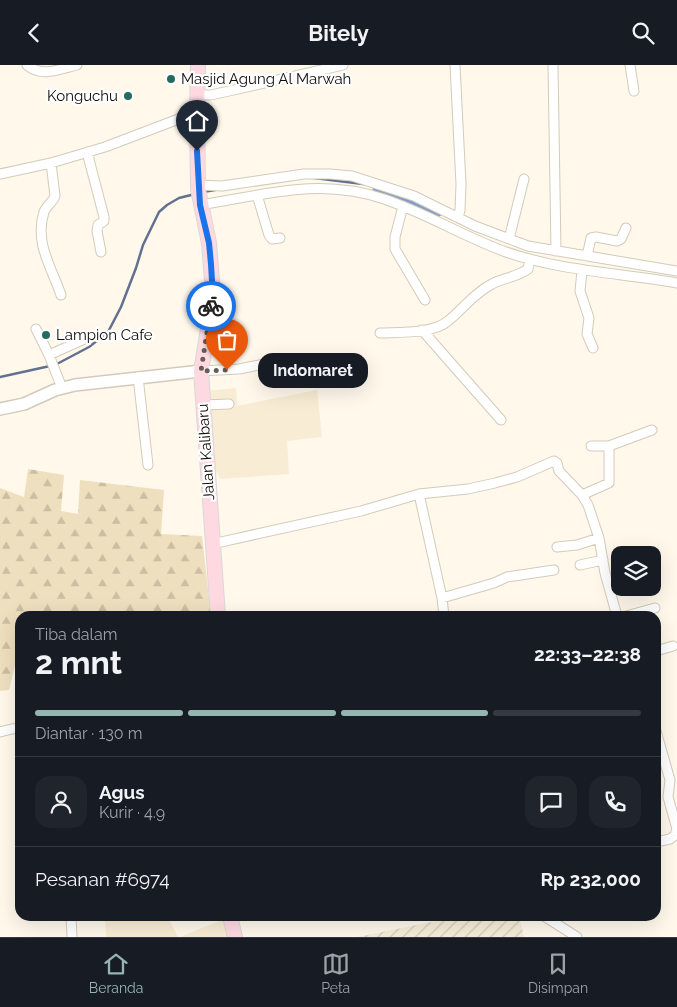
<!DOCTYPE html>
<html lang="id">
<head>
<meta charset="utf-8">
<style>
	:root { --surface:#171b24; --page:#20242c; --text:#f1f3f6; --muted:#9ea1a6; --line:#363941; --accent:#95b5b1 }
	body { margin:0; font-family:Raleway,sans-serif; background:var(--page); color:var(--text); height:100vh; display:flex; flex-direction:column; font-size:19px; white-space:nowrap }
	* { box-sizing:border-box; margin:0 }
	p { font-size:16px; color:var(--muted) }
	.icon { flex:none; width:28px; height:28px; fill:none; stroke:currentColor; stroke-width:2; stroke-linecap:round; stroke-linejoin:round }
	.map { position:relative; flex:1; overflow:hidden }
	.side { position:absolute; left:15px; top:546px; width:646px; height:310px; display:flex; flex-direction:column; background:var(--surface); border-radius:15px; box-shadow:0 5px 20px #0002 }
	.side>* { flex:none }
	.controls { position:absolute; left:611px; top:481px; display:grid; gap:10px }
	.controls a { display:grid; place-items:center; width:50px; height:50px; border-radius:10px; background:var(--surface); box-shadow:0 5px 20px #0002; font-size:25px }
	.pin { position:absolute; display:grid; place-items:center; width:42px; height:42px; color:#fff; margin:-51px -21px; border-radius:50% 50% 50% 0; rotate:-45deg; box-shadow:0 0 5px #0007 }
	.pin .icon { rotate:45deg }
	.courier { position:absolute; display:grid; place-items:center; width:50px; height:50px; margin:-25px; border:4px solid #1a73e8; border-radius:50%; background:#fff; color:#222; box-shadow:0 1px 6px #0007 }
	.bubble { position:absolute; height:35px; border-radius:15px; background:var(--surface); box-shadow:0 5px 20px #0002; font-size:16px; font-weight:700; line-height:35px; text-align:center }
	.headline em { font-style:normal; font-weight:700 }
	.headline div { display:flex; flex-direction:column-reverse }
	.headline { display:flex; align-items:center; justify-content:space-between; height:85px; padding:0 20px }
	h1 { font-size:32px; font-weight:700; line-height:38px }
	.bar { display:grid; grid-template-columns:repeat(4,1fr); gap:8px 5px; align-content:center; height:60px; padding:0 20px }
	.bar i { height:6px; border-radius:4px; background:var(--line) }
	.bar .active { background:var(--accent) }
	.bar p { grid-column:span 4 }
	.line { display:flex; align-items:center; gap:12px; padding:0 20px; border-top:1px solid var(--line) }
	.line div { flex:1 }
	.round { display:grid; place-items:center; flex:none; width:52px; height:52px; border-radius:15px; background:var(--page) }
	header { display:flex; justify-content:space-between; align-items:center; height:65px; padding:0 20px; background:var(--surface); font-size:22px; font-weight:700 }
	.dock { display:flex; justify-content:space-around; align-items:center; height:70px; border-top:1px solid var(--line); background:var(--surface); font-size:14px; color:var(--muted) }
	.dock a { display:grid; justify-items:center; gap:2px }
	.dock .active { color:var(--accent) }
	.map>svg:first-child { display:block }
</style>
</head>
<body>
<header><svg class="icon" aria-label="back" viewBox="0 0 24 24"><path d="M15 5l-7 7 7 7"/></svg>Bitely<svg class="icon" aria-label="search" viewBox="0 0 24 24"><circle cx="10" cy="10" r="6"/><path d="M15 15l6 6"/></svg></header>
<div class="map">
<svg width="677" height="872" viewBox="0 0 677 872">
	<defs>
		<pattern id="industrial-furrows" width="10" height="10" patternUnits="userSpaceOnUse" patternTransform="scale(1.25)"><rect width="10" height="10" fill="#f7eed9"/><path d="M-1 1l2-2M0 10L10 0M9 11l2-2" fill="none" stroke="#d3cbb9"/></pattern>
		<pattern id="forest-firs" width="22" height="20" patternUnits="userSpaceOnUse" patternTransform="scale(1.25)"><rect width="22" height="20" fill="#eedfbe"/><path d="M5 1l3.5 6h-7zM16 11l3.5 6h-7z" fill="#cbbea2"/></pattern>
	</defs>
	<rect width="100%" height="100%" fill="#fff8eb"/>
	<!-- built -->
	<path fill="#f8ecd4" d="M 236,323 L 237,341 L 317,325 L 322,372 L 287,376 L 289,409 L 220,414 L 211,396 L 207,326 Z
		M 105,851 L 167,851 L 178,872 L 106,872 Z
		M 226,853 L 232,872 L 180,872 Z"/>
	<!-- industrial -->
	<path fill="url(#industrial-furrows)" d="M 461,851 L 519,851 L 524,872 L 357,872 Z"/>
	<!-- forest -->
	<path fill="url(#forest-firs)" d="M 28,404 L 64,410 L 61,446 L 78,449 L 80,415 L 164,425 L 161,469 L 202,471 L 211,551 L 20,551 L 20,601 L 15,600 L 9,625 L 0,626 L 0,423 L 24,432 Z"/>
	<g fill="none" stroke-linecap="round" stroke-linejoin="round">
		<!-- stream -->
		<path stroke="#627190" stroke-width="2.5" d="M 314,113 L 363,119
			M 203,127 L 215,125
			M 55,300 L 89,282 L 108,267 L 121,242 L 136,203 L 143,180 L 159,147 L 167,140 L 179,133 L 195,129
			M 0,312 L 50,301"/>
		<!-- river -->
		<path stroke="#859ccb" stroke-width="15" d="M 380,124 L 436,145"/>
		<!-- minor casing -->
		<g stroke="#d3cbba" stroke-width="11">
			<path id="minor" d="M 27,0 C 42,13 60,4 77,0
				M 455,0 L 461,119 L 460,145 L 458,152
				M 553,0 L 556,186
				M 630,0 L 634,26
				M 198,30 L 211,30 L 229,26 L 343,0
				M 87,87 L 104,152 L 104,156 L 98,160 L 97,166 L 101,187
				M 51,98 L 55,131 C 53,137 46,141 44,147 C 34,178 52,203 61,230
				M 0,109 L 51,98 L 105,82 L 197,47
				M 198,120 L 222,121 L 304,109 L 330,109 L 352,111 L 414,131 L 475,161 L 528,181 L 677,206
				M 257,130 L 269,170 L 272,174 L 280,173
				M 200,140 C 265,130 319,112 384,134 C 426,148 464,172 506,187 C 561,206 620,208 677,218
				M 403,141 L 395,172 L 395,184 L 425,235
				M 509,174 L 524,114
				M 587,191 L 591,173 L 596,172 L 617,176 L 621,174 L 626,163
				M 582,206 L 580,226 L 589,253 L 587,269 L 593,283
				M 36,264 L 49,290 L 62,323
				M 422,265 L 501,355
				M 380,268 C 399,267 433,269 448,256 C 463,244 474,228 492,219 C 503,213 517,212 528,204 L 530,194
				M 49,290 L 89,272
				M 201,306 L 239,304 L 269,298
				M 138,312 L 148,400
				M 203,340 L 229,339
				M 591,381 L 609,381 L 652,365
				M 419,429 L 442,533 L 444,551
				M 582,430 L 609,418 L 609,381
				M 212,479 L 361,446 L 419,429 L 468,424 L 495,418 L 517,412 L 554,396 L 557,398 L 559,406 L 582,430 L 588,440 L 599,473 L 605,508 L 617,551
				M 557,482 L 577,480 L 599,473
				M 580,500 L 603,495
				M 442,533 L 494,518 L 507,512 L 554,505
				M 626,551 L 655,543
				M 656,586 L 673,581
				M 656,666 L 670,715 L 668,732 L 677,764 L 675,770 L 670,774 L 656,777
				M 0,667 L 12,664 L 20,663
				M 71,851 L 72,872
				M 544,851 L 577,872"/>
		</g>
		<!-- tertiary casing -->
		<g stroke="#d3cbba" stroke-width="14">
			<path id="tertiary" d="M 0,344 L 24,339 L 55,325 L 75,320 L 201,306"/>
		</g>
		<!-- primary casing -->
		<g stroke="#d9d8d7" stroke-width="16">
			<path id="primary" d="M 198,0 L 197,47 L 198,124 L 209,178 L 212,216 L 210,252 L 201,306 L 218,551
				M 230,851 L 235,872"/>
		</g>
		<!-- minor -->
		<use href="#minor" stroke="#fff" stroke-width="9"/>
		<!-- tertiary -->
		<use href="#tertiary" stroke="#fff" stroke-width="11"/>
		<!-- primary -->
		<use href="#primary" stroke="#ffd9e2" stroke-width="14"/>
	</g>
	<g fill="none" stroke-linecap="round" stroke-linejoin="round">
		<!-- done -->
		<path stroke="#645f57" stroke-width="5" stroke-dasharray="0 9" d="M 211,241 L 201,306 L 227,305"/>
		<!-- route -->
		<path stroke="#1a73e8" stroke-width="6" d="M 197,86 L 200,140 L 209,178 L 211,199 L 212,216 L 211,241"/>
	</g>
	<!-- markers -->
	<g fill="#256a5d" stroke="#fff" stroke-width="2">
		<circle cx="171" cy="14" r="5"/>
		<circle cx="128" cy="31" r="5"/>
		<circle cx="46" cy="270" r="5"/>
	</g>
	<g text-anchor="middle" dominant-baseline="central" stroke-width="4.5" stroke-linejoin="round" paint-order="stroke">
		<!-- poi labels -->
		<g font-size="15" fill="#100d08" stroke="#fff" text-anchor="start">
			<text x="181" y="14">Masjid Agung Al Marwah</text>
			<text x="118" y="31" text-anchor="end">Konguchu</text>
			<text x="56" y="270">Lampion Cafe</text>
		</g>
		<!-- street labels -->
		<g font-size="15" fill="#100d08" stroke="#fff">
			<text transform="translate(206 387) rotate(-94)">Jalan Kalibaru</text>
		</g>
	</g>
</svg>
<div class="controls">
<a><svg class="icon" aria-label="layers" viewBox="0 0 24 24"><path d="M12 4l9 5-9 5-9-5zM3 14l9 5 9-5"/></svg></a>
</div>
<div class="pin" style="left:227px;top:305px;background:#ea580c"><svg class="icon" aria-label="bag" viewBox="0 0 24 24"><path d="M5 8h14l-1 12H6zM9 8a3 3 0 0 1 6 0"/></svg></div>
<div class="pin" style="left:197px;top:86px;background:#1f2937"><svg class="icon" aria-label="home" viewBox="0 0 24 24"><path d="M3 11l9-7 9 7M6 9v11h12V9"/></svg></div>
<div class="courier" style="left:211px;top:241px"><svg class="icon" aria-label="bike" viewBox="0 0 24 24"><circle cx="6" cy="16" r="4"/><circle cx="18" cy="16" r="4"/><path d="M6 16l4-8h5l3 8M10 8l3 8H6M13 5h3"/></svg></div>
<div class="bubble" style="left:258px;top:288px;width:110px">Indomaret</div>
<section class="side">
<div class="headline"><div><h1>2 mnt</h1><p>Tiba dalam</p></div><em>22:33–22:38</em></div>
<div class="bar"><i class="active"></i><i class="active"></i><i class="active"></i><i></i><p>Diantar · 130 m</p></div>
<div class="line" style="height:90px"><a class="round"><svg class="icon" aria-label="person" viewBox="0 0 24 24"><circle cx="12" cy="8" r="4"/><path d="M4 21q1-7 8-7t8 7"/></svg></a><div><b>Agus</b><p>Kurir · 4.9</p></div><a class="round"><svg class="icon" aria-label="chat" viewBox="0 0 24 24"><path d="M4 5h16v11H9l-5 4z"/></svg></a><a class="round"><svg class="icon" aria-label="phone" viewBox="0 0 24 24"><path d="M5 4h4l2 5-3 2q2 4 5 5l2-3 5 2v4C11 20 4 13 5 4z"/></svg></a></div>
<div class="line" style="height:65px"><div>Pesanan #6974</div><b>Rp 232,000</b></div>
</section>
</div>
<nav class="dock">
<a class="active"><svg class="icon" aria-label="home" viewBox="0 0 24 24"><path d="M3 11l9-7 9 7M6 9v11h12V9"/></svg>Beranda</a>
<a><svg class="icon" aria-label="map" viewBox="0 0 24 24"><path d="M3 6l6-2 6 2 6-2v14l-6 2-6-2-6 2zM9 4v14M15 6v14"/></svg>Peta</a>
<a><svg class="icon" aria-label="saved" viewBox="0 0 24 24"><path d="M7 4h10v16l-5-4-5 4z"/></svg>Disimpan</a>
</nav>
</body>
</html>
